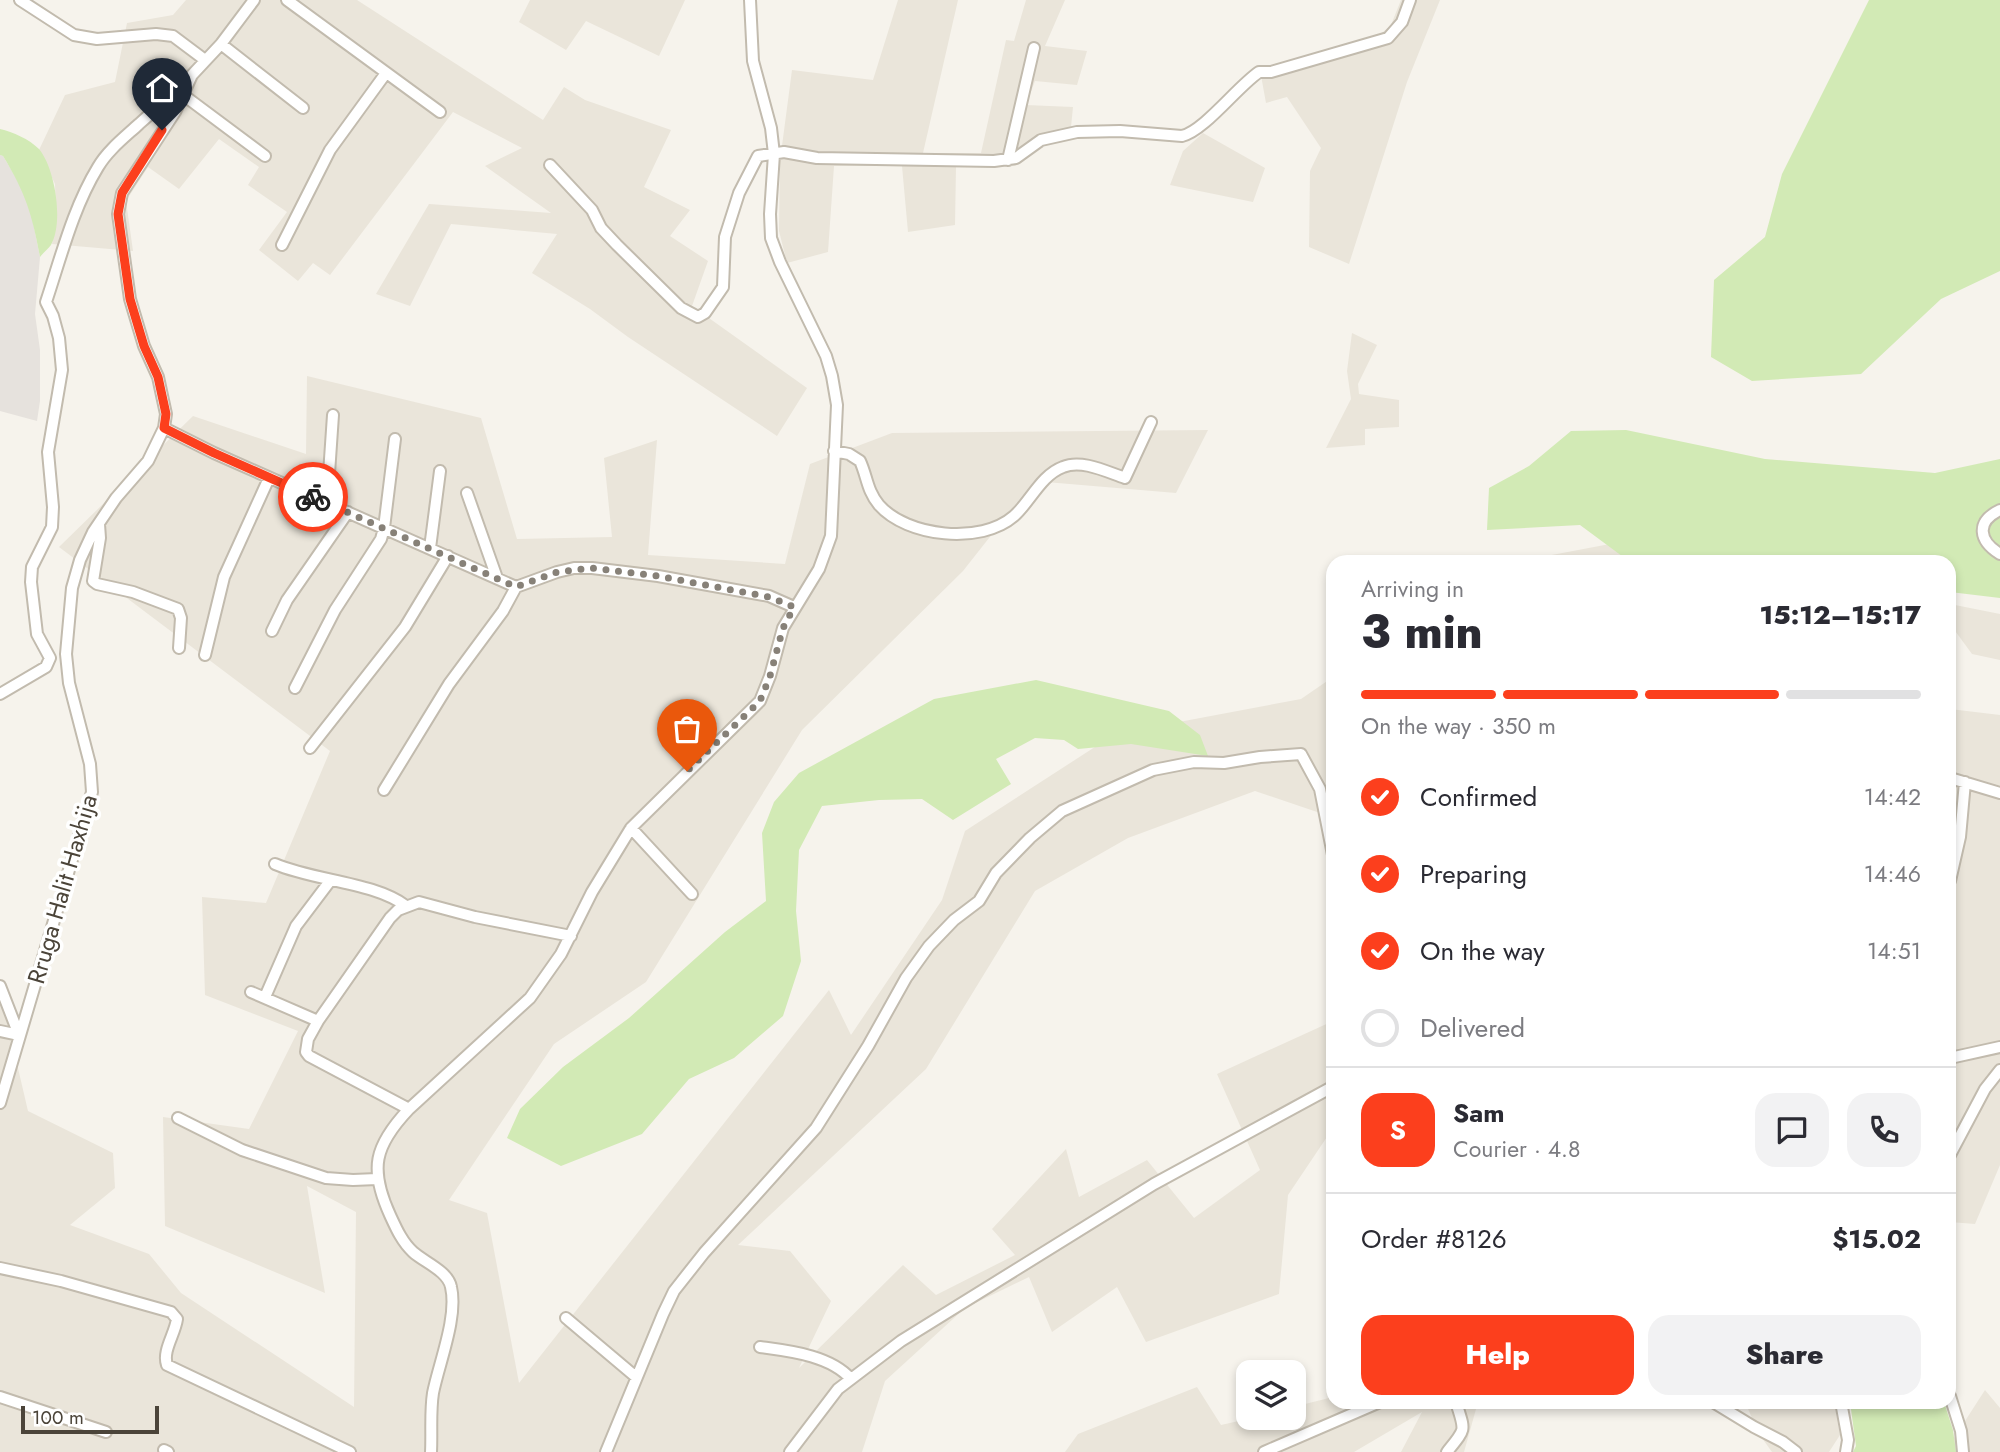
<!DOCTYPE html>
<html lang="en">
<head>
<meta charset="utf-8">
<style>
	:root { --surface:#fff; --page:#f2f2f3; --text:#2b2b33; --muted:#7c7c81; --line:#e1e1e2; --accent:#fc3f1d }
	body { margin:0; font-family:Jost,sans-serif; background:var(--page); color:var(--text); height:100vh; display:flex; flex-direction:column; font-size:26px; white-space:nowrap }
	* { box-sizing:border-box; margin:0 }
	p { font-size:23px; color:var(--muted) }
	.icon { flex:none; width:38px; height:38px; fill:none; stroke:currentColor; stroke-width:2; stroke-linecap:round; stroke-linejoin:round }
	.map { position:relative; flex:1; overflow:hidden }
	.details { position:absolute; left:1326px; top:555px; width:630px; height:854px; display:flex; flex-direction:column; background:var(--surface); border-radius:21px; box-shadow:0 4px 10px #0003 }
	.details>* { flex:none }
	.tools { position:absolute; left:1236px; top:1360px; display:grid; gap:14px }
	.tools a { display:grid; place-items:center; width:70px; height:70px; border-radius:14px; background:var(--surface); box-shadow:0 4px 10px #0003; font-size:35px }
	.scale { position:absolute; left:21px; bottom:18px; width:138px; box-sizing:border-box; padding-left:7px; border:4px solid #4b4439; border-top:0; font-size:19px; line-height:24px; white-space:nowrap; color:#4b4439; -webkit-text-stroke:5px #fff; paint-order:stroke }
	.pin { position:absolute; display:grid; place-items:center; width:60px; height:60px; color:#fff; margin:-72px -30px; border-radius:50% 50% 50% 0; rotate:-45deg; box-shadow:0 0 7px #0007 }
	.pin .icon { rotate:45deg }
	.courier { position:absolute; display:grid; place-items:center; width:70px; height:70px; margin:-35px; border:5px solid #fc3f1d; border-radius:50%; background:#fff; color:#222; box-shadow:0 2px 9px #0007 }
	.summary em { font-style:normal; font-weight:800 }
	.summary div { display:flex; flex-direction:column-reverse }
	.summary { display:flex; align-items:center; justify-content:space-between; height:119px; padding:0 35px }
	h1 { font-size:46px; font-weight:800; line-height:52px }
	.bar { display:grid; grid-template-columns:repeat(4,1fr); gap:10px 7px; align-content:center; height:84px; padding:0 35px }
	.bar i { height:9px; border-radius:5px; background:var(--line) }
	.bar .current { background:var(--accent) }
	.bar p { grid-column:span 4 }
	.line { display:flex; align-items:center; gap:18px; padding:0 35px; border-top:2px solid var(--line) }
	.line div { flex:1 }
	.round { display:grid; place-items:center; flex:none; width:74px; height:74px; border-radius:21px; background:var(--page) }
	ol { padding:0 35px; list-style:none }
	li { display:flex; align-items:center; gap:21px; height:77px }
	li p { margin-inline-start:auto }
	li .icon { padding:7px; border-radius:50%; background:var(--accent); color:#fff; stroke-width:4 }
	li:last-child { color:var(--muted) }
	li i { width:38px; height:38px; border:4px solid var(--line); border-radius:50% }
	.button { display:flex; gap:14px; margin-top:auto; padding:14px 35px }
	.button a { flex:1; height:80px; border-radius:21px; background:var(--accent); color:#fff; font-size:28px; font-weight:800; line-height:80px; text-align:center }
	.button a+a { background:var(--page); color:var(--text) }
	.map>svg:first-child { display:block }
</style>
</head>
<body>
<div class="map">
<svg width="2000" height="1452" viewBox="0 0 2000 1452">
	<rect width="100%" height="100%" fill="#f6f3ec"/>
	<!-- residential -->
	<path fill="#eae5da" d="M 186,0 L 357,0 L 543,120 L 564,87 L 585,100 L 671,130 L 644,187 L 690,210 L 670,236 L 708,261 L 692,306 L 807,388 L 777,436 L 628,337 L 590,309 L 532,273 L 557,234 L 451,224 L 410,306 L 376,294 L 429,204 L 551,213 L 485,166 L 522,148 L 453,112 L 330,275 L 313,263 L 298,281 L 259,250 L 287,212 L 248,185 L 259,167 L 219,139 L 179,189 L 148,167 L 126,201 L 133,251 L 52,244 L 56,220 L 55,184 L 39,150 L 65,95 L 115,82 L 127,23 L 173,15 Z
		M 530,0 L 685,0 L 659,56 L 586,21 L 566,50 L 519,22 Z
		M 898,0 L 958,0 L 923,153 L 981,153 L 1006,40 L 1014,41 L 1026,0 L 1065,0 L 1045,46 L 1087,51 L 1077,85 L 1035,81 L 1026,105 L 1073,107 L 1071,127 L 1015,166 L 956,167 L 955,225 L 908,232 L 902,166 L 834,166 L 828,252 L 787,263 L 779,231 L 780,161 L 792,70 L 873,80 Z
		M 1401,0 L 1440,0 L 1407,82 L 1349,264 L 1309,247 L 1310,171 L 1321,148 L 1287,97 L 1266,103 L 1260,70 L 1376,38 L 1391,25 Z
		M 1203,133 L 1265,168 L 1253,202 L 1170,185 L 1183,151 Z
		M 1352,333 L 1377,345 L 1358,384 L 1359,394 L 1399,400 L 1399,427 L 1365,429 L 1365,445 L 1326,448 L 1351,399 L 1347,371 Z
		M 307,376 L 481,418 L 517,539 L 612,537 L 604,458 L 657,440 L 648,555 L 785,564 L 810,464 L 892,433 L 1208,430 L 1176,493 L 1034,481 L 963,571 L 802,730 L 646,982 L 554,1044 L 449,1200 L 487,1213 L 519,1383 L 829,990 L 851,1035 L 942,900 L 965,831 L 1115,734 L 1301,699 L 1333,677 L 1333,811 L 1320,813 L 1255,791 L 1128,838 L 1035,891 L 926,1069 L 738,1245 L 790,1251 L 831,1301 L 799,1368 L 903,1265 L 936,1295 L 1015,1255 L 992,1229 L 1066,1149 L 1079,1197 L 1147,1160 L 1194,1218 L 1260,1170 L 1217,1074 L 1333,1021 L 1333,1128 L 1288,1195 L 1279,1294 L 1146,1342 L 1117,1287 L 1052,1332 L 1029,1277 L 965,1308 L 885,1381 L 862,1452 L 0,1452 L 0,991 L 28,1111 L 113,1153 L 115,1188 L 70,1225 L 149,1254 L 181,1293 L 354,1407 L 356,1212 L 307,1186 L 325,1293 L 165,1226 L 163,1117 L 249,1129 L 298,1031 L 205,995 L 202,897 L 266,903 L 330,751 L 59,547 L 193,416 L 306,454 Z
		M 1631,540 L 1630,562 L 1515,562 Z
		M 1950,604 L 2000,614 L 2000,660 L 1972,654 L 1950,624 Z
		M 1950,709 L 2000,715 L 2000,1165 L 1975,1224 L 1950,1222 Z
		M 1197,1387 L 1221,1425 L 1252,1418 L 1293,1418 L 1293,1407 L 1333,1397 L 1334,1402 L 1478,1402 L 1464,1452 L 1401,1452 L 1422,1412 L 1354,1452 L 1065,1452 L 1078,1434 Z
		M 1985,1390 L 2000,1408 L 2000,1452 L 1945,1452 Z
		M 1745,1402 L 1834,1402 L 1840,1435 L 1829,1452 L 1772,1452 L 1759,1434 Z"/>
	<!-- industrial -->
	<path fill="#e6e2dd" d="M 0,155 L 3,156 L 22,188 L 32,217 L 40,257 L 35,314 L 40,350 L 40,401 L 37,421 L 0,411 Z"/>
	<!-- green -->
	<path fill="#d2eab5" d="M 1869,0 L 2000,0 L 2000,271 L 1941,299 L 1861,374 L 1752,381 L 1711,357 L 1714,280 L 1765,237 L 1782,174 Z
		M 0,129 C 13,132 29,139 39,149 C 55,168 64,222 51,245 C 48,249 43,253 40,257 C 32,214 26,194 3,156 L 0,155 Z
		M 1626,430 L 1765,459 L 1935,473 L 2000,459 L 2000,598 L 1950,592 L 1950,562 L 1630,562 L 1580,525 L 1487,530 L 1489,488 L 1529,466 L 1571,431 Z
		M 1036,680 L 1169,711 L 1200,735 L 1208,756 L 1131,744 L 1078,749 L 1064,740 L 1035,738 L 996,759 L 1011,784 L 953,820 L 922,799 L 879,800 L 822,806 L 799,850 L 796,911 L 801,961 L 783,1016 L 734,1058 L 689,1079 L 642,1134 L 561,1166 L 507,1138 L 520,1109 L 563,1067 L 629,1018 L 725,932 L 766,901 L 762,833 L 774,802 L 799,773 L 934,699 Z
		M 1850,1402 L 1944,1402 L 1953,1430 L 1956,1452 L 1853,1452 L 1856,1446 Z"/>
	<g fill="none" stroke-linecap="round" stroke-linejoin="round">
		<!-- minor casing -->
		<g stroke="#c2bbae" stroke-width="14">
			<path id="minor" d="M 20,0 L 74,35 L 97,39 L 156,34 L 173,36 L 205,60
				M 287,0 L 440,112
				M 221,44 L 303,108
				M 1008,160 L 1034,48
				M 550,165 L 592,210 L 601,228 L 617,245 L 681,308 L 698,317 L 705,313 L 723,287 L 725,237 L 739,193 L 758,156 L 784,152 L 817,158 L 994,161 L 1016,158 L 1041,140 L 1077,132 L 1120,131 L 1182,136 C 1204,131 1237,87 1259,72 L 1271,72 L 1388,38 L 1402,22 L 1410,0
				M 282,245 L 330,150 L 386,73
				M 164,428 L 214,453 L 516,587 L 557,572 L 574,568 L 592,568 L 658,576 L 769,596 L 794,607
				M 834,451 L 849,454 L 860,461 C 867,476 867,491 879,505 C 907,537 981,545 1014,516 C 1030,502 1041,475 1063,467 C 1082,459 1107,472 1125,478 L 1151,422
				M 467,493 L 497,578
				M 327,503 L 333,415
				M 2000,510 C 1975,522 1979,541 2000,554
				M 99,524 L 100,538 L 93,581 L 97,584 L 133,592 L 178,609 L 181,618 L 179,648
				M 430,548 L 440,471
				M 272,631 L 287,600 L 348,512
				M 205,655 L 224,577 L 269,478
				M 295,688 L 335,610 L 381,539 L 384,528 L 395,439
				M 0,694 L 46,667 L 50,658 L 37,634 L 31,582 L 32,567 L 52,527 L 53,507 L 48,452 L 62,370 L 59,338 L 53,316 L 46,302 C 61,257 73,208 98,167 C 108,150 125,137 139,124 C 153,112 164,100 182,94 L 265,156
				M 310,748 L 405,627 L 448,556
				M 1950,778 L 2000,793
				M 384,790 L 449,684 L 503,611 L 516,587
				M 631,828 L 692,894
				M 275,864 C 315,881 374,882 406,906
				M 1950,881 L 1960,837 L 1965,782
				M 0,986 L 19,1035
				M 251,992 L 318,1021
				M 265,997 L 296,926 L 330,881
				M 0,1031 L 19,1035
				M 1950,1058 L 2000,1047
				M 0,1103 L 92,792 L 90,764 L 69,683 L 66,654 L 72,588 L 80,560 L 93,532 L 116,498 L 148,461 L 164,428 L 166,414 L 158,377 L 144,346 L 130,299 L 118,214 L 122,193 L 175,112 L 192,75 L 221,44 L 254,0
				M 409,1109 L 309,1056 L 306,1052 L 308,1039 L 318,1021 L 390,918 L 398,910 L 419,902 L 475,917 L 571,936
				M 178,1118 L 242,1150 L 326,1178 L 353,1180 L 377,1179
				M 1950,1155 L 1985,1089 L 2000,1070
				M 0,1268 L 61,1281 L 171,1312 L 177,1319 C 175,1334 162,1351 167,1365 L 350,1452
				M 566,1318 L 636,1377
				M 760,1347 C 789,1351 830,1355 851,1379
				M 1950,1396 L 1961,1431 L 1963,1452
				M 0,1397 L 106,1432
				M 1713,1402 L 1754,1427 L 1783,1442 L 1796,1452
				M 1841,1402 L 1848,1440 L 1846,1452
				M 164,1450 L 168,1452
				M 431,1452 C 432,1432 430,1412 433,1393 C 439,1363 458,1317 451,1287 C 448,1271 424,1262 413,1252 C 402,1242 396,1228 390,1215 C 369,1169 374,1146 409,1109 L 530,998 L 561,954 L 592,892 L 631,828 L 760,701 L 770,676 L 783,628 L 819,569 L 831,536 L 837,405 L 832,376 L 826,356 L 780,262 L 771,238 L 770,214 L 774,154 L 771,128 L 753,61 L 750,0
				M 606,1452 L 663,1314 L 674,1291 L 704,1253 L 816,1128 L 868,1046 L 906,978 L 929,946 L 954,920 L 979,901 L 996,873 L 1030,838 L 1062,811 L 1153,770 L 1194,762 L 1224,763 L 1260,757 L 1301,754 L 1320,789 L 1334,860
				M 790,1452 L 838,1389 L 901,1341 L 1154,1184 L 1334,1086
				M 1264,1452 L 1380,1402
				M 1447,1452 C 1467,1427 1465,1432 1456,1402"/>
		</g>
		<!-- minor -->
		<use href="#minor" stroke="#fff" stroke-width="10"/>
	</g>
	<g fill="none" stroke-linecap="round" stroke-linejoin="round">
		<!-- done -->
		<path stroke="#878178" stroke-width="7" stroke-dasharray="0 12.6" d="M 313,497 L 516,587 L 557,572 L 592,568 L 658,576 L 769,597 L 794,607 L 783,628 L 770,676 L 760,701 L 687,771"/>
		<!-- route -->
		<path stroke="#fc3f1d" stroke-width="9" d="M 162,130 L 122,193 L 118,214 L 130,299 L 144,346 L 158,377 L 166,414 L 164,428 L 214,453 L 313,497"/>
	</g>
	<g text-anchor="middle" dominant-baseline="central" stroke-width="7" stroke-linejoin="round" paint-order="stroke">
		<!-- street labels -->
		<g font-size="24" fill="#4b4439" stroke="#fff">
			<text transform="translate(62 889) rotate(-74)">Rruga Halit Haxhija</text>
		</g>
	</g>
</svg>
<div class="tools">
<a><svg class="icon" aria-label="layers" viewBox="0 0 24 24"><path d="M12 4l9 5-9 5-9-5zM3 14l9 5 9-5"/></svg></a>
</div>
<div class="scale">100 m</div>
<div class="pin" style="left:687px;top:771px;background:#ea580c"><svg class="icon" aria-label="bag" viewBox="0 0 24 24"><path d="M5 8h14l-1 12H6zM9 8a3 3 0 0 1 6 0"/></svg></div>
<div class="pin" style="left:162px;top:130px;background:#1f2937"><svg class="icon" aria-label="home" viewBox="0 0 24 24"><path d="M3 11l9-7 9 7M6 9v11h12V9"/></svg></div>
<div class="courier" style="left:313px;top:497px"><svg class="icon" aria-label="bike" viewBox="0 0 24 24"><circle cx="6" cy="16" r="4"/><circle cx="18" cy="16" r="4"/><path d="M6 16l4-8h5l3 8M10 8l3 8H6M13 5h3"/></svg></div>
<section class="details">
<div class="summary"><div><h1>3 min</h1><p>Arriving in</p></div><em>15:12–15:17</em></div>
<div class="bar"><i class="current"></i><i class="current"></i><i class="current"></i><i></i><p>On the way · 350 m</p></div>
<ol>
<li><svg class="icon" aria-label="check" viewBox="0 0 24 24"><path d="M5 12l5 5 9-10"/></svg>Confirmed<p>14:42</p></li>
<li><svg class="icon" aria-label="check" viewBox="0 0 24 24"><path d="M5 12l5 5 9-10"/></svg>Preparing<p>14:46</p></li>
<li><svg class="icon" aria-label="check" viewBox="0 0 24 24"><path d="M5 12l5 5 9-10"/></svg>On the way<p>14:51</p></li>
<li><i></i>Delivered</li>
</ol>
<div class="line" style="height:126px"><b class="round" style="background:var(--accent);color:#fff">S</b><div><b>Sam</b><p>Courier · 4.8</p></div><a class="round"><svg class="icon" aria-label="chat" viewBox="0 0 24 24"><path d="M4 5h16v11H9l-5 4z"/></svg></a><a class="round"><svg class="icon" aria-label="phone" viewBox="0 0 24 24"><path d="M5 4h4l2 5-3 2q2 4 5 5l2-3 5 2v4C11 20 4 13 5 4z"/></svg></a></div>
<div class="line" style="height:91px"><div>Order #8126</div><b>$15.02</b></div>
<div class="button"><a>Help</a><a>Share</a></div>
</section>
</div>
</body>
</html>
